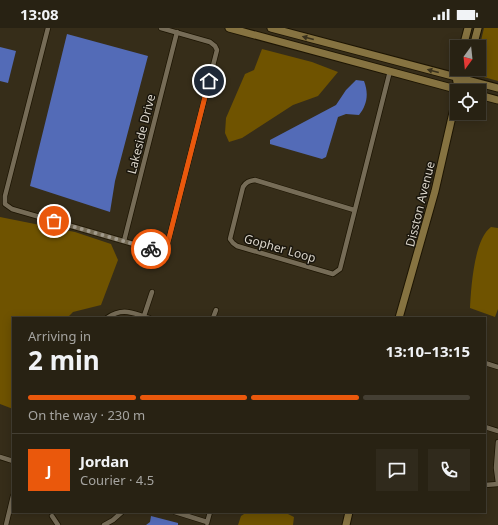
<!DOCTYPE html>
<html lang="en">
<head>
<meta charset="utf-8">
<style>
	:root { --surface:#282213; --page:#302a1c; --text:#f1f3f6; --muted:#a5a4a0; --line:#443f33; --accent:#ea580c }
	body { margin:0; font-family:"Noto Sans",sans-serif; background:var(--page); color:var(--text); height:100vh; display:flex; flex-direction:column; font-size:15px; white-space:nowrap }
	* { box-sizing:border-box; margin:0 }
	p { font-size:13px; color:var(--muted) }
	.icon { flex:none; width:22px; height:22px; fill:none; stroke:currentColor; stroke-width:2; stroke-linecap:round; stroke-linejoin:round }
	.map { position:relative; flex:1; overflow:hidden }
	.side { position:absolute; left:12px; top:289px; width:474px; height:196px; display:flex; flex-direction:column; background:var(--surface); border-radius:0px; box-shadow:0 2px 10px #0003,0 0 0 1px var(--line) }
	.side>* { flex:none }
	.needle { width:26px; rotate:195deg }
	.controls { position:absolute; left:450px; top:12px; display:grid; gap:8px }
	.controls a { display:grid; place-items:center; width:36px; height:36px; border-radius:0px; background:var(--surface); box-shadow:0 2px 10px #0003,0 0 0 1px var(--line); font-size:20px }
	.pin { position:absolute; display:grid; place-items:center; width:34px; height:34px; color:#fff; margin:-17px; border:2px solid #fff; border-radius:50%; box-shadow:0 1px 4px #0007 }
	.courier { position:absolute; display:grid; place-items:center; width:40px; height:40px; margin:-20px; border:3px solid #ea580c; border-radius:50%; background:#fff; color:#222; box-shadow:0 1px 5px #0007 }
	.headline em { font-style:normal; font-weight:700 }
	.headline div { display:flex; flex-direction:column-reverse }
	.headline { display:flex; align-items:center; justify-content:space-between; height:68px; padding:0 16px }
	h1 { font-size:26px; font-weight:700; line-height:30px }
	.bar { display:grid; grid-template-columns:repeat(4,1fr); gap:6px 4px; align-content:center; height:48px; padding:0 16px }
	.bar i { height:5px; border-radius:3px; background:var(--line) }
	.bar .active { background:var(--accent) }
	.bar p { grid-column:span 4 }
	.line { display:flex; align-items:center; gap:10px; padding:0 16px; border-top:1px solid var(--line) }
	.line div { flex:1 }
	.round { display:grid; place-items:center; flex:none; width:42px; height:42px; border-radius:0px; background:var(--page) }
	.status { display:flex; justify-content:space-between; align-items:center; height:28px; padding:0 20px; background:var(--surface); direction:ltr }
	.status svg { height:11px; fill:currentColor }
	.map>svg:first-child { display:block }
</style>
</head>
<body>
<div class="status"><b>13:08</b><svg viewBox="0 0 49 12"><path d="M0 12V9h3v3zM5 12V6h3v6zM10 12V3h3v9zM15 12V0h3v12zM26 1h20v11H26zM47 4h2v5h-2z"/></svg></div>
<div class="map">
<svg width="498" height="497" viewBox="0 0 498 497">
	<rect width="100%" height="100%" fill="#362d19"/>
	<!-- green -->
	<path fill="#6f5300" d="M 484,0 L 498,0 L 498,53 L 473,46 L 474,41 L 479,41 L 479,21 Z
		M 262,21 L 312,34 L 338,44 L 318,68 L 293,77 L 242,110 L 229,114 L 225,105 L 226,90 L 245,46 L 254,42 Z
		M 0,189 L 75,204 L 111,216 L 118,232 L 101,277 L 73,284 L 67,290 L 13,290 L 13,381 L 0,376 Z
		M 491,199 L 498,200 L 498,281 L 495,289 L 470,280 C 471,260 474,211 491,199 Z
		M 247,484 L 284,484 L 294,489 L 293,497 L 238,497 L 241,488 Z"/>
	<!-- water -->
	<path fill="#536bb7" d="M 67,6 L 148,28 L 115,153 L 110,184 L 30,158 L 36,132 Z
		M 0,19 L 16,23 L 8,55 L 0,53 Z
		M 356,52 L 364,53 C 369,66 367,77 359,87 L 346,86 L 338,89 L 326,129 L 322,131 L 270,116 L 270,112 L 336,77 L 346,62 Z
		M 151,488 L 178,495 L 178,497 L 146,497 L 150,494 Z"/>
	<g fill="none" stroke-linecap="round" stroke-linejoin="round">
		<!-- street casing -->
		<g stroke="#1d1503" stroke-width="6">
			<path id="street" d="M 48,0 L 5,168 L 5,176 L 12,181 L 158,223 L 162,223 L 167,218 L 217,22 L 215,18 L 210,14 L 161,0
				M 354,182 L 255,152 C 249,153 246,154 243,159 L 230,211 L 233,215 L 237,218 L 333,246 L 340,241 L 390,43
				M 124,213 L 177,4
				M 144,288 L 152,264
				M 107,290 C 123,279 132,285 149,290
				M 213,290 L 216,282
				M 485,335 L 498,339
				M 485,399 L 498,403
				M 498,414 L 496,440 L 498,455
				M 0,429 L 13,433
				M 485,457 L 498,456
				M 175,484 L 207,494
				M 52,488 L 58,497
				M 207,495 L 210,484
				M 6,497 L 13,468
				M 104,497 L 113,492 L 122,484"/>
		</g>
		<!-- secondary casing -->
		<g stroke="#1d1503" stroke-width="9">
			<path id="secondary" d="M 229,0 L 463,63
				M 271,0 L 498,60
				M 463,19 L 468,0
				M 473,19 L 478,0
				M 457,54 L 456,49 L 458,41
				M 458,63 L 465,52 L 468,41
				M 479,67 L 498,72
				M 399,290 L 435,163 L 457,67
				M 346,497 L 349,484"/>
		</g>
		<!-- street -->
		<use href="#street" stroke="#766c57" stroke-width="4.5"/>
		<!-- secondary -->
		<use href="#secondary" stroke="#867341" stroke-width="7"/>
	</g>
	<!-- one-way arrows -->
	<defs><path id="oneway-solid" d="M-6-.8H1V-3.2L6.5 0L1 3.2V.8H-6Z"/></defs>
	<g fill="#3a321d">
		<use href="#oneway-solid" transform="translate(308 10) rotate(-165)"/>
		<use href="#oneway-solid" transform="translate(433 43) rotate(-165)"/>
	</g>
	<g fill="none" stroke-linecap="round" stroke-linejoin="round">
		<!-- done -->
		<path stroke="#a19a8c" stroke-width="4" stroke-dasharray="0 7.2" d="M 54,193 L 151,221"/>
		<!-- route -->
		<path stroke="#ea580c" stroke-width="5" d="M 151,221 C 157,223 162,225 167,218 L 209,53"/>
	</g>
	<g text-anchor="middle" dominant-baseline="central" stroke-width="3" stroke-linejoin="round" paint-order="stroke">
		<!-- street labels -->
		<g font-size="12" fill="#dbd5ca" stroke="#1a160d">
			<text transform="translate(141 106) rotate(-76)">Lakeside Drive</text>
			<text transform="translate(420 176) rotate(-76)">Disston Avenue</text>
			<text transform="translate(280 220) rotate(16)">Gopher Loop</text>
		</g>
	</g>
</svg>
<div class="controls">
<a><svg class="needle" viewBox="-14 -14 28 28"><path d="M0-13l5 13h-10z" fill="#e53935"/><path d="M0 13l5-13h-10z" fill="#a5a4a0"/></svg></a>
<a><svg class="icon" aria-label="locate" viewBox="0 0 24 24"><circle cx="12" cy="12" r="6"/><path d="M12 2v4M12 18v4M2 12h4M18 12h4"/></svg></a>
</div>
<div class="pin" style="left:54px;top:193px;background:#ea580c"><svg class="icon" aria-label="bag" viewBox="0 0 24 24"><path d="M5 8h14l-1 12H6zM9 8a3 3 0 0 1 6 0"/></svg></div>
<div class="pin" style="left:209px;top:53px;background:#1f2937"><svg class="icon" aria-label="home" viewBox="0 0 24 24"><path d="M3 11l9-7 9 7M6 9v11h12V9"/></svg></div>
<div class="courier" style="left:151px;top:221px"><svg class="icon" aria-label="bike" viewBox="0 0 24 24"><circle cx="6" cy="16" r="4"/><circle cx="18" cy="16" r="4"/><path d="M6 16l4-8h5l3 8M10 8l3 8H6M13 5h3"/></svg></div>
<section class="side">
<div class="headline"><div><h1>2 min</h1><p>Arriving in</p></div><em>13:10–13:15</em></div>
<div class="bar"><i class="active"></i><i class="active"></i><i class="active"></i><i></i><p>On the way · 230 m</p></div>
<div class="line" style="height:72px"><b class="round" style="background:var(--accent);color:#fff">J</b><div><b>Jordan</b><p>Courier · 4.5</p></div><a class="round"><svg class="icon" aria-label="chat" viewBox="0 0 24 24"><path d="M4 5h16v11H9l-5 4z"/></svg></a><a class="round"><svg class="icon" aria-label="phone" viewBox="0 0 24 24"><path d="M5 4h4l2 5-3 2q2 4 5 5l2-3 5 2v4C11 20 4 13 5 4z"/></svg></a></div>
</section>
</div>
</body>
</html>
